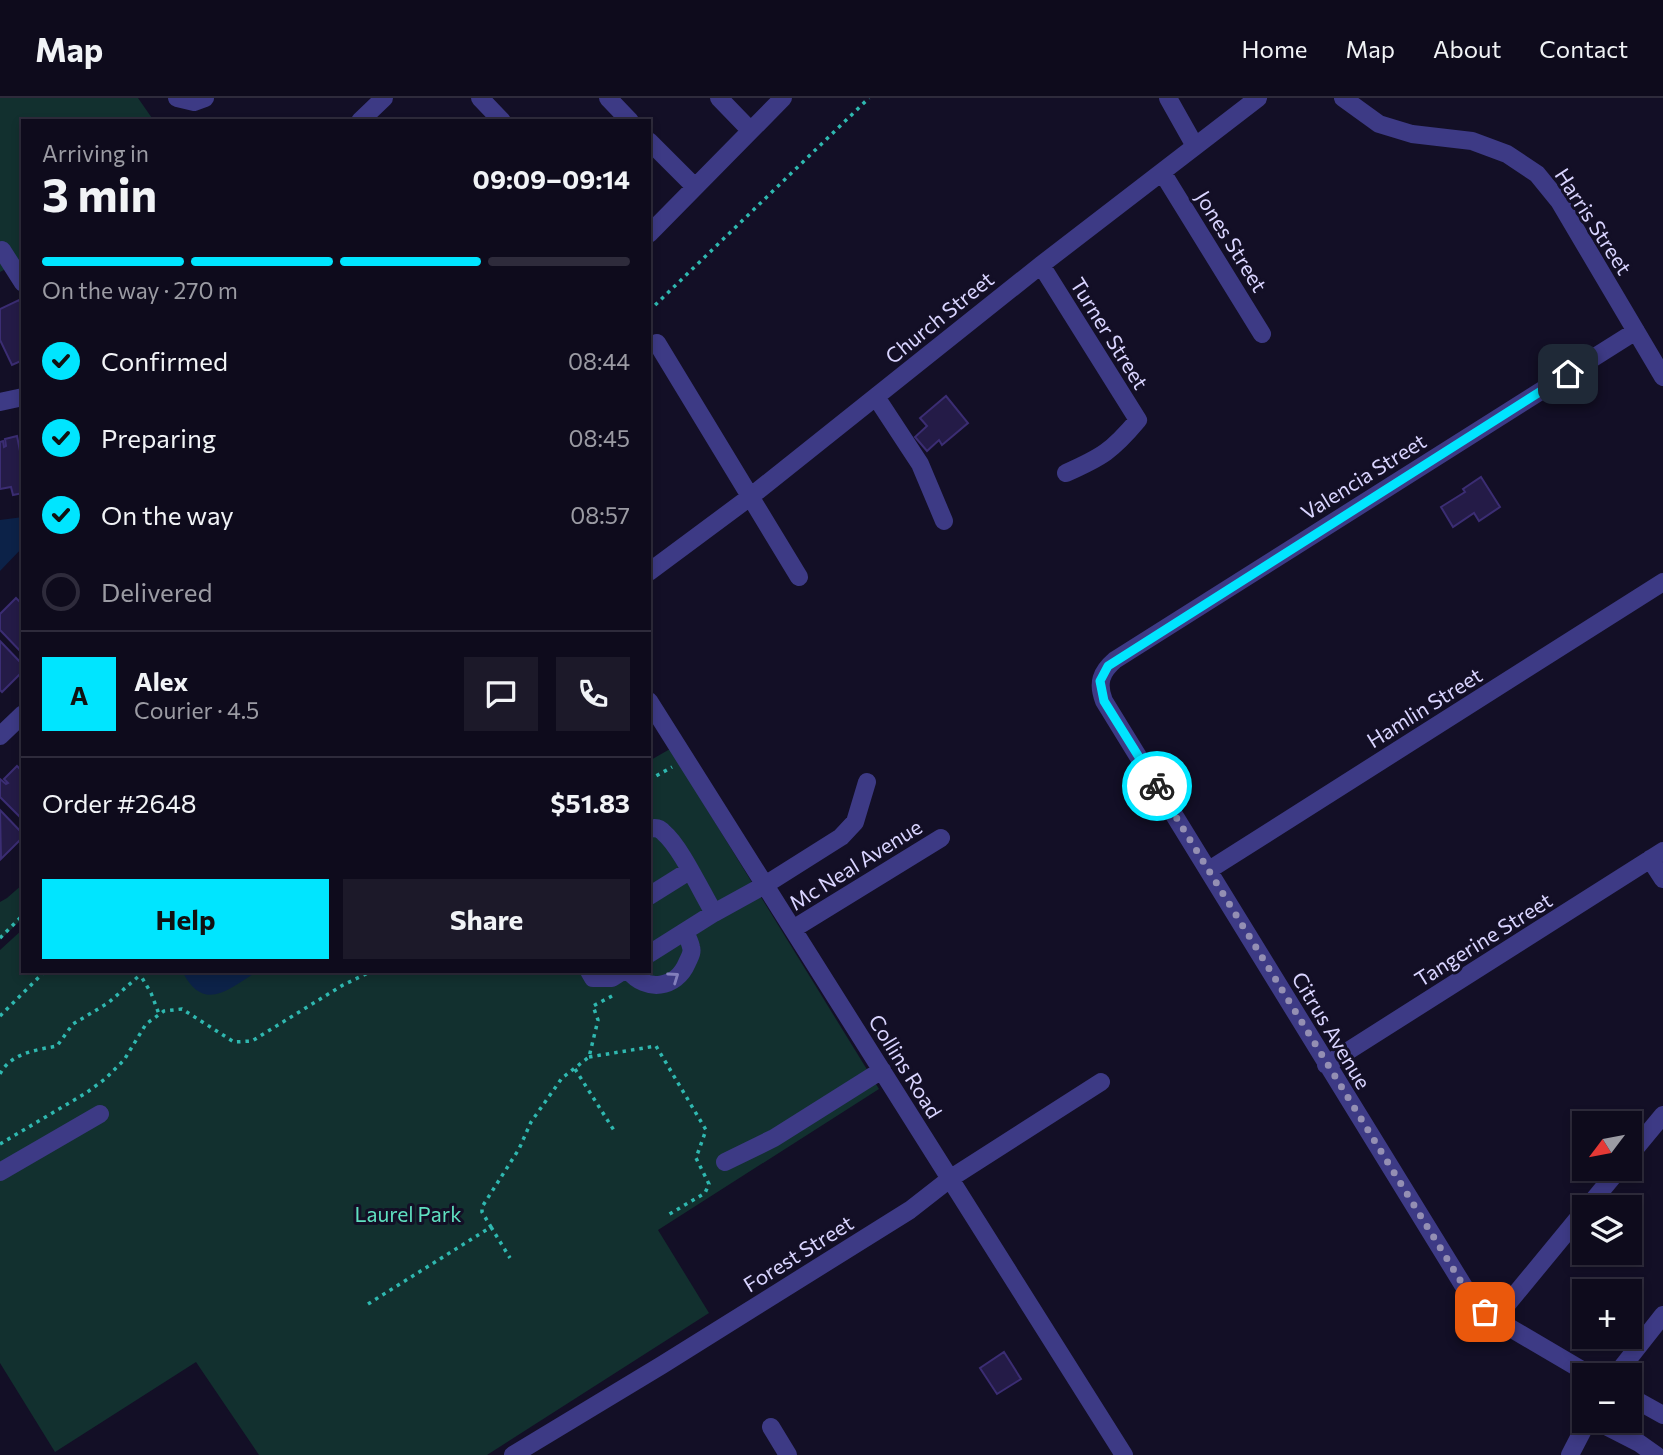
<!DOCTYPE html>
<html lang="en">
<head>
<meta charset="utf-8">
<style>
	:root { --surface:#0e0b1c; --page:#1c1929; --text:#f1f3f6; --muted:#9b9ba3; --line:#2e2b3b; --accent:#00e5ff }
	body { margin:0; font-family:Commissioner,sans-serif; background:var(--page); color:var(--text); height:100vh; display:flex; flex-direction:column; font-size:26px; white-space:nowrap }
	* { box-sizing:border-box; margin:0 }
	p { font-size:23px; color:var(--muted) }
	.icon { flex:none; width:38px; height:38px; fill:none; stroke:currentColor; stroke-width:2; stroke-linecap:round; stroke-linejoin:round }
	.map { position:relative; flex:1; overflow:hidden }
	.panel { position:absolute; left:21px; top:21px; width:630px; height:854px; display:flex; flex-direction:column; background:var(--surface); border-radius:0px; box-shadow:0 4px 10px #0003,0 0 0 2px var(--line) }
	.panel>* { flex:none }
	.needle { width:46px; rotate:238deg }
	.fabs { position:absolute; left:1572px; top:1013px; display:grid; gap:14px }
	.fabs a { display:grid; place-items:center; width:70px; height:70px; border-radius:0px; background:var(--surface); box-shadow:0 4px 10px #0003,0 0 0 2px var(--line); font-size:35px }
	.pin { position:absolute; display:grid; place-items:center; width:60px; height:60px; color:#fff; margin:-30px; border-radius:14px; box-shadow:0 4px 10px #0006 }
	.courier { position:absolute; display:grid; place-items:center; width:70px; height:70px; margin:-35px; border:5px solid #00e5ff; border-radius:50%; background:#fff; color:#222; box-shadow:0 2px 9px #0007 }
	.head em { font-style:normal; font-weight:700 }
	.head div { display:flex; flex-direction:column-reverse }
	.head { display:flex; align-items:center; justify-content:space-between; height:119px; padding:0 21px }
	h1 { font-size:46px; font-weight:700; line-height:52px }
	.bar { display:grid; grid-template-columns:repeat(4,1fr); gap:10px 7px; align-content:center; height:84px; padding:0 21px }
	.bar i { height:9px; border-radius:5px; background:var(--line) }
	.bar .active { background:var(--accent) }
	.bar p { grid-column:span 4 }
	.line { display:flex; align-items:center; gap:18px; padding:0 21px; border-top:2px solid var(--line) }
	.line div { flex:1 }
	.round { display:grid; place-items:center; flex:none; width:74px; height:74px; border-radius:0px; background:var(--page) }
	ol { padding:0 21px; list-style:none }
	li { display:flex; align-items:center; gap:21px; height:77px }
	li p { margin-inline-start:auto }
	li .icon { padding:7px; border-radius:50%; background:var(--accent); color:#111; stroke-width:4 }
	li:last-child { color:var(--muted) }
	li i { width:38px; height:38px; border:4px solid var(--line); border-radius:50% }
	.button { display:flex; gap:14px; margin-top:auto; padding:14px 21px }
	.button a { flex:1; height:80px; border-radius:0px; background:var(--accent); color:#111; font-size:28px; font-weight:700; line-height:80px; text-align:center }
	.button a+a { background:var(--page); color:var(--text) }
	header { display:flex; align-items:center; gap:42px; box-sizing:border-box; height:98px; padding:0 35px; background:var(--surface); border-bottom:2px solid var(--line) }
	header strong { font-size:33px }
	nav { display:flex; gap:38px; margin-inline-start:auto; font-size:24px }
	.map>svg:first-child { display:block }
</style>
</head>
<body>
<header>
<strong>Map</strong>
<nav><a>Home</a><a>Map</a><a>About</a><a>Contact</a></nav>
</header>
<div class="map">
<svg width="1663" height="1357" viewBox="0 0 1663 1357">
	<rect width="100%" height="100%" fill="#130f26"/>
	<!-- green -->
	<path fill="#12302f" d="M 0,0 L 138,0 L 154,23 L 23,23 L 23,162 L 0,174 Z
		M 670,651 L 879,991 L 658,1132 L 709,1215 L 487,1357 L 259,1357 L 196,1264 L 55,1354 L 0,1265 L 0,852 L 23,831 L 23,873 L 649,873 L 649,663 Z
		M 23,786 L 23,820 L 0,842 L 0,804 L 7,800 Z"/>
	<!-- water -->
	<path fill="#0c2248" d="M 23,419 L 23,449 L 0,473 L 0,422 Z
		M 182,873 L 258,873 C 228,891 204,916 182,873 Z"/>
	<!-- building -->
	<path fill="#241b47" stroke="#3b2d73" stroke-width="2" d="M 19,202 L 23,211 L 23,262 L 12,267 L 0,242 L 0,211 Z
		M 946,298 L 968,325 L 942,347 L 939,342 L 927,353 L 915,339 L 927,328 L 920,320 Z
		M 17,338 L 23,368 L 23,395 L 13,397 L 11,389 L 0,391 L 0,344 L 3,343 L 4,349 L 6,348 L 5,341 Z
		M 1481,379 L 1500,409 L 1479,423 L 1474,415 L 1453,429 L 1441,409 L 1465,394 L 1463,391 Z
		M 16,500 L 23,507 L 23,556 L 0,532 L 0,516 Z
		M 0,543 L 23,567 L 23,573 L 2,594 L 0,592 Z
		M 17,668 L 23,674 L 23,722 L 0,699 L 0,681 L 6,686 L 8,685 L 4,681 Z
		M 0,712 L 23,736 L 23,739 L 1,761 Z
		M 1004,1254 L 1021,1281 L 997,1296 L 980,1270 Z"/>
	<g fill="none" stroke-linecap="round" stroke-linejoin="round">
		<!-- path -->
		<path stroke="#2fb8b0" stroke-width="3.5" stroke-dasharray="3.5 5" stroke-linecap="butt" d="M 649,213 L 869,0
			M 649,682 L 672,669
			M 0,840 L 23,817
			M 138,873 L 151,895 L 159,916
			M 0,918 L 45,873
			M 589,959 L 656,948 L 706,1032 L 696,1060 L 709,1086 L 705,1095 L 668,1117
			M 575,971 L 615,1034
			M 0,976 C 11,955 36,952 57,948 L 73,926 L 108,905 L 140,877
			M 0,1046 L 86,995 L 105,981 L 124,962 L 146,926 L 164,913 L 182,911 L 234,944 L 252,943 L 343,887 L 372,873
			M 491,1129 L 510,1160
			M 368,1206 L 491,1129 L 482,1114 L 482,1109 L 519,1051 L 531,1024 L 562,980 L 589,959 L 598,922 L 593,908 L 612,898"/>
		<!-- minor -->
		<path stroke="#3d3a85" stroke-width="18" d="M 177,0 L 194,4 L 205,0
			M 480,0 L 502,23
			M 608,0 L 630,23
			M 719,0 L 750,32
			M 1168,0 L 1195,48
			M 1343,0 L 1379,26 L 1412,36 L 1472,43 L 1507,56 L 1537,76 L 1559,103 L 1663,279
			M 360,23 L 384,0
			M 649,43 L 694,88
			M 1162,74 L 1262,236
			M 649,136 L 783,0
			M 2,152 L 23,185
			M 1041,167 L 1138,322 C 1112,353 1102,359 1066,375
			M 657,245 L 799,479
			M 876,299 L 920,366 L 944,423
			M 0,304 L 23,299
			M 649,474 L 750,399 L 1041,167 L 1258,0
			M 649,603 L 1124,1357
			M 0,638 L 23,616
			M 649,731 C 655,729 660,730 664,735 C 680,748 702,795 714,815
			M 1650,761 L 1663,781
			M 1209,772 L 1663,484
			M 649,798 L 689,773
			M 793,831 L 941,740
			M 649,856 L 714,815 L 765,787 L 841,739 L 855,724 L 867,684
			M 589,873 L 593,880 L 612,880 L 623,873
			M 629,873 C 646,894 676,891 687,865 C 689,860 693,855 691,849 C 690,844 687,838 685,834
			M 1326,967 L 1663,753
			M 1629,1058 L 1663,1017
			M 725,1064 L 774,1040 L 882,972
			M 0,1074 L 100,1016
			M 1587,1110 L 1619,1071
			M 1495,1221 L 1584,1113
			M 1592,1278 L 1495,1221 L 1471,1200 L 1104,603 C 1097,585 1101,574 1115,562 L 1636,233
			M 1615,1278 L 1663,1217
			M 1629,1298 L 1663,1317
			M 771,1329 L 788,1357
			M 513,1357 L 662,1267 L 910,1112 L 951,1080 L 1101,984
			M 1570,1357 L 1586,1326 L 1598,1324 L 1639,1345 L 1656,1357"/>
	</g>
	<!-- one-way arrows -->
	<defs><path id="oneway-chevron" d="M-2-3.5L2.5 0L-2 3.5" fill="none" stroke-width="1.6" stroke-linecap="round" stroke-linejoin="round" transform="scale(1.75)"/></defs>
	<use stroke="#837fbc" href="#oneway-chevron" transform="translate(674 879) rotate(-35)"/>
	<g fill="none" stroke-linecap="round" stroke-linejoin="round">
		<!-- done -->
		<path stroke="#948fb3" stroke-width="7" stroke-dasharray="0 12.6" d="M 1157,688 L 1471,1200 L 1485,1214"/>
		<!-- route -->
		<path stroke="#00e5ff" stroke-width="9" d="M 1157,688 L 1104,603 L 1100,583 L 1108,568 L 1568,276"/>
	</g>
	<g text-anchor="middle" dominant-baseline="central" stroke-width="6" stroke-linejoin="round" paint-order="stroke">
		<!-- street labels -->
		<g font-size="21" fill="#d9d4ff" stroke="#130f26">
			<text transform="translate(1594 123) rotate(57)">Harris Street</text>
			<text transform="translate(1232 143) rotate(58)">Jones Street</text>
			<text transform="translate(939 219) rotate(-39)">Church Street</text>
			<text transform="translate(1110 235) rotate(58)">Turner Street</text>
			<text transform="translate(1363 378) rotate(-32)">Valencia Street</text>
			<text transform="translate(1424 609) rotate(-32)">Hamlin Street</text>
			<text transform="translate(855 766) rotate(-32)">Mc Neal Avenue</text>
			<text transform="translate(1483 841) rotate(-32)">Tangerine Street</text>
			<text transform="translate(1332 932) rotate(59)">Citrus Avenue</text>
			<text transform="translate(906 968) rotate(58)">Collins Road</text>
			<text transform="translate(798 1155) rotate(-32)">Forest Street</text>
		</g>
		<!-- park labels -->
		<g font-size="21" fill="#5fe0c0" stroke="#130f26">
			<text x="408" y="1115">Laurel Park</text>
		</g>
	</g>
</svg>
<div class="fabs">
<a><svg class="needle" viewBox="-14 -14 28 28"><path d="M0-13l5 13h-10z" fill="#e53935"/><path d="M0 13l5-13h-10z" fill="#9b9ba3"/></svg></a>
<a><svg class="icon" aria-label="layers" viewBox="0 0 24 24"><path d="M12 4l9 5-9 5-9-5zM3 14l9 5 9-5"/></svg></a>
<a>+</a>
<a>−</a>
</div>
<div class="pin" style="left:1485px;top:1214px;background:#ea580c"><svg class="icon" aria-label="bag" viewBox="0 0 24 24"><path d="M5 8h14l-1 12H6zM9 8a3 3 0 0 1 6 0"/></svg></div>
<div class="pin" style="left:1568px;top:276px;background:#1f2937"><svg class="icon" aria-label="home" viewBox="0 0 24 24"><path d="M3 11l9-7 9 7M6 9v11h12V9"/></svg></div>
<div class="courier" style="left:1157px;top:688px"><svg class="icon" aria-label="bike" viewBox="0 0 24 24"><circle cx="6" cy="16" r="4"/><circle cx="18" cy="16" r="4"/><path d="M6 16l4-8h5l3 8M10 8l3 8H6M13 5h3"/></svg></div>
<section class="panel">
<div class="head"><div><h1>3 min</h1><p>Arriving in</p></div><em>09:09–09:14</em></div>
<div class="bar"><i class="active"></i><i class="active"></i><i class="active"></i><i></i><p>On the way · 270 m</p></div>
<ol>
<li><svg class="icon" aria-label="check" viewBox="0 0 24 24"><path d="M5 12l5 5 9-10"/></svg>Confirmed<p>08:44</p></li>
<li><svg class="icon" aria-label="check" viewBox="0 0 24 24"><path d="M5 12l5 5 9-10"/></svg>Preparing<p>08:45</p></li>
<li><svg class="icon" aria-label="check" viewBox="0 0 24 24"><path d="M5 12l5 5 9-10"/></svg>On the way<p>08:57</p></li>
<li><i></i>Delivered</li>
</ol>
<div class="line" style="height:126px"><b class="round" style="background:var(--accent);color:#111">A</b><div><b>Alex</b><p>Courier · 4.5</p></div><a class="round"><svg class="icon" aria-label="chat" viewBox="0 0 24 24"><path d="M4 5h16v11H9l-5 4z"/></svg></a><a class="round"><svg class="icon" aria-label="phone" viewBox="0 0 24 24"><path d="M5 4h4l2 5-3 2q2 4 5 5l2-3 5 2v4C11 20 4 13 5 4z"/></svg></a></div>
<div class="line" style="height:91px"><div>Order #2648</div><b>$51.83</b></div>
<div class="button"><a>Help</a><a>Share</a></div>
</section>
</div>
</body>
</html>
